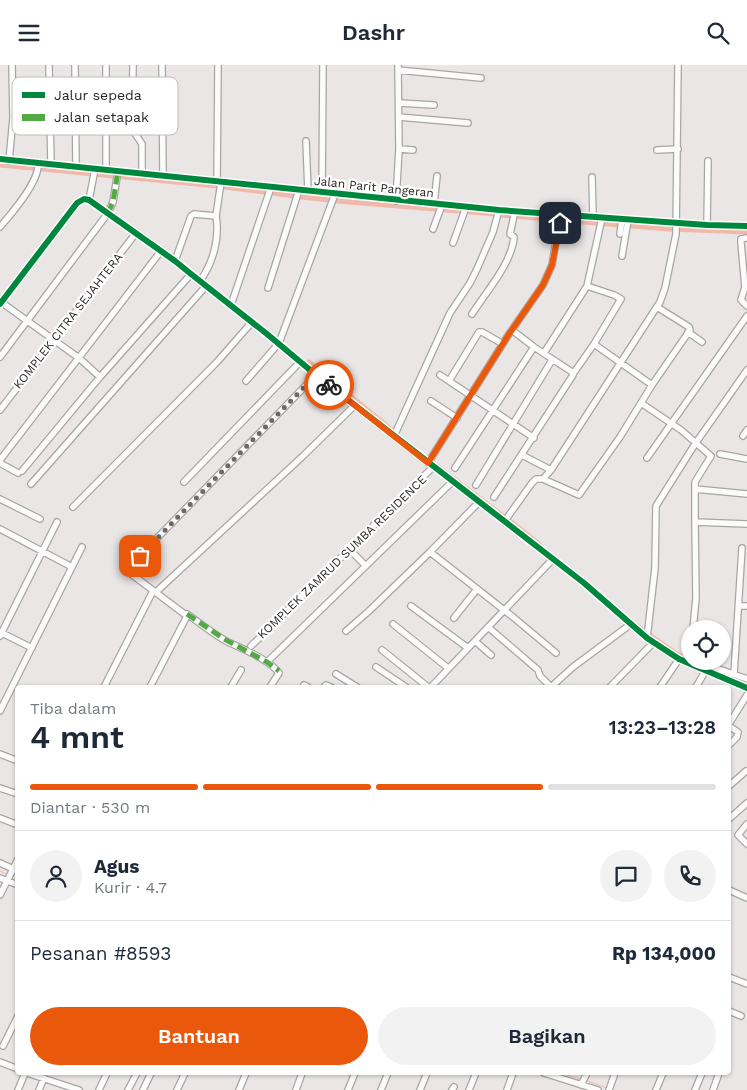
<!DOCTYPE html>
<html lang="id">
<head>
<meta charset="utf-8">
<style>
	:root { --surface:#fff; --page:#f2f2f3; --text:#1f2937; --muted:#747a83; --line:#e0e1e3; --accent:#ea580c }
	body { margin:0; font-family:"Work Sans",sans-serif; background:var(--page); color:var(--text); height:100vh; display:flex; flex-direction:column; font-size:19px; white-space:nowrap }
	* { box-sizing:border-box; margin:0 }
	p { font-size:16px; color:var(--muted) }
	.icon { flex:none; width:28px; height:28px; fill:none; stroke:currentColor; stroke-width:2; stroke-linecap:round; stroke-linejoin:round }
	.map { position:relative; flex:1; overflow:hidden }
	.details { position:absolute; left:15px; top:620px; width:716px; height:390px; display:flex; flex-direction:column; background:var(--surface); border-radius:5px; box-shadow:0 1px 4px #0004 }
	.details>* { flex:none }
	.buttons { position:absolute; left:681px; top:555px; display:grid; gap:10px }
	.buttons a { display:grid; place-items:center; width:50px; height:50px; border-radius:50%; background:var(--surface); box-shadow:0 1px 4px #0004; font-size:25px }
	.pin { position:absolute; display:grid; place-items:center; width:42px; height:42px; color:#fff; margin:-21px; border-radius:10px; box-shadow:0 2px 8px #0006 }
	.courier { position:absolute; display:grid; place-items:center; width:50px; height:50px; margin:-25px; border:4px solid #ea580c; border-radius:50%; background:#fff; color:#222; box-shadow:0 1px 6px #0007 }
	.overview em { font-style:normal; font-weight:600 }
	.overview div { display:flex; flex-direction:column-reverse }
	.overview { display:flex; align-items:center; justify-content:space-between; height:85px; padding:0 15px }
	h1 { font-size:32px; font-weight:600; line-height:38px }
	.bar { display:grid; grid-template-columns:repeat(4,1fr); gap:8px 5px; align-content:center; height:60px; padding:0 15px }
	.bar i { height:6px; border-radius:4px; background:var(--line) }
	.bar .current { background:var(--accent) }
	.bar p { grid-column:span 4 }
	.line { display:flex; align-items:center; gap:12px; padding:0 15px; border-top:1px solid var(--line) }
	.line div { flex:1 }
	.round { display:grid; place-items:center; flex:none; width:52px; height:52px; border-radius:26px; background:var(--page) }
	.button { display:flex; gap:10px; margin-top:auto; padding:10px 15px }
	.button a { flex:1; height:58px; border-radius:30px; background:var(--accent); color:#fff; font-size:20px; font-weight:600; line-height:58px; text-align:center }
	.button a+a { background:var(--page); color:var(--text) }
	header { display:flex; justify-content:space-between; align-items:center; height:65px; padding:0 15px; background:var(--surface); font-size:22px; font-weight:600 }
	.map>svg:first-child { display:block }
</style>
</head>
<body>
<header><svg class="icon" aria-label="menu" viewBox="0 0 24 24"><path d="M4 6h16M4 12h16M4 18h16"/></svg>Dashr<svg class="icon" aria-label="search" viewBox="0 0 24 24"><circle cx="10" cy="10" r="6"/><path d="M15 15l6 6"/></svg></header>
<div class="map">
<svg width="747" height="1025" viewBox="0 0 747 1025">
	<rect width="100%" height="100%" fill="#e9e6e5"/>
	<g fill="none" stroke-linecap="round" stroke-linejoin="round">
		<!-- stream -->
		<path stroke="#f0baaa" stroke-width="1" d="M 0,806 L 9,810
			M 12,811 L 18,813
			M 560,1008 L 581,1014
			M 585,1015 L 607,1023"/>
		<!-- canal -->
		<path stroke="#f0baaa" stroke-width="5" d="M 0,100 L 217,121 L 295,131
			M 301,132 L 329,135
			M 337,136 L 495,149
			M 500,150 L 668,164 L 747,167
			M 309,297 L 393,366
			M 433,398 L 503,451
			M 510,456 L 539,479
			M 636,560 L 644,566
			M 651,571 L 677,589 L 690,595
			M 695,596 L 718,605"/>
		<!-- street casing -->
		<g stroke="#a8a6a5" stroke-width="8">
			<path id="street" d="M 49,0 L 51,99
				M 75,0 L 76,102
				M 106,0 L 106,105
				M 133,0 L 132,64 L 142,79 L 142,109
				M 162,0 L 163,111
				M 398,5 L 481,13
				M 399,38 L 434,40
				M 399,52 L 468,58
				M 306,76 L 308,126
				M 399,84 L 413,85
				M 657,85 L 678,84
				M 0,94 L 499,145 L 707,160 L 747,161
				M 9,96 L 13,53 L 12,0
				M 592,112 L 593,152
				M 217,117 L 218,0
				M 322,127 L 323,0
				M 89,135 L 95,104
				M 396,136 L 399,84 L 398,0
				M 434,139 L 437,111
				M 602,153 L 587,221 L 614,230 L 621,234 L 594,279 L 652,320
				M 707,160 L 708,96
				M 0,162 C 12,148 39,117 38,99
				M 433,164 L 442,140
				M 620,169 L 622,154
				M 747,173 L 741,174 L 741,178 L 745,222 L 741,235 L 747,241
				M 453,178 L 466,142
				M 622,191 L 628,155
				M 175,196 L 191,151 L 194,149 L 216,151 L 221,117
				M 200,216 C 213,198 220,173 216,151
				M 268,223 L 299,125
				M 1,237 L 79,293 L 100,312
				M 0,239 L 77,138 L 84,134 L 89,135 L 175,196 L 191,209 L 267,269 L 316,310 L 584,518 L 647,573 L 679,594 L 747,623
				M 231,240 L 271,122
				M 472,249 C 486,227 512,198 514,172 L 510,169 L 515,146
				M 688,267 L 702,277
				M 544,288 L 587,221
				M 0,292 L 108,148 L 113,137 L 118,106
				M 573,309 L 594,279
				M 440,310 L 534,373
				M 246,316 L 279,278 L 335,129
				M 449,316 L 479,267 L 482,267 L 503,279
				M 431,336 L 457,353
				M 641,338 L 681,365 L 711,391 L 695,417 L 695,457
				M 0,345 L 136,168
				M 394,371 L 450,248 L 470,218 L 477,204 L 493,167 L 499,145
				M 743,371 L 747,365
				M 720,389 L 747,394
				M 522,390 L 551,405
				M 647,393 L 747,251
				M 0,395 L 161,186
				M 0,398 L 18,408
				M 428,398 L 509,269 L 543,220 L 552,200 L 556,176 L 563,149
				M 455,403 L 534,282
				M 22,406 L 100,312 L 191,209
				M 543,414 L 579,430 L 620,372 L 652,320 L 690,265 L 689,262 L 657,242
				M 184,417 L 300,297
				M 31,419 L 206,221
				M 476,420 L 552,295
				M 695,424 L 747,429
				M 494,432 L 573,310 L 572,307 L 534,282 L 512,265
				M 0,434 L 40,454
				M 73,442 L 217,297 L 252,257
				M 504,457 L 532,418 L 536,414 L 543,414 L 551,405 L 660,237 L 665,223 L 676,169 L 678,0
				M 0,464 L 72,502
				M 350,485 L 366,501
				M 430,487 L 479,437
				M 156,527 L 303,391 L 355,340
				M 411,541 L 468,583
				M 739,541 L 747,541
				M 187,549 C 200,558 212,568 226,576 C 242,584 269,594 279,608 L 270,622
				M 454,553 L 477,524
				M 393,559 L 448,603
				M 488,562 L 538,605 L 540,611 L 551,622
				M 693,564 L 696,533 L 695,457 L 747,459
				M 346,566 L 369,546 L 430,487 L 513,552 L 556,588
				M 2,568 L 32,583
				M 0,571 L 57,457
				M 647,573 L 655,503 L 656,441 L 695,379 L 747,305
				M 475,576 L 491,590
				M 251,581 L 433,402
				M 382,585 L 428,622
				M 714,596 L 716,603
				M 267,597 L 452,417
				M 376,602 L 406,622
				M 716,603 L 747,614
				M 336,609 L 357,622
				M 734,609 L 742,483
				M 304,620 L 308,622
				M 104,622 L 153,526
				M 150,622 L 187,551 L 126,505 L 316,310
				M 231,622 L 241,605
				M 324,622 L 326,620 L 331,622
				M 431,622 L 553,494
				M 551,622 L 573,602 L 631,559
				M 610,622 L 653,578
				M 660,622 L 679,594
				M 696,622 L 706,605
				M 0,646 L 82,482
				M 729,659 L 747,630
				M 729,661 L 738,667 L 737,672 L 729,680
				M 0,689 L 18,696
				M 729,721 L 746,706
				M 0,723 L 18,729
				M 0,753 L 18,760
				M 729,754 L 747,738
				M 747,759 L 738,770 L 747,779
				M 0,798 L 18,806
				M 0,813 L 18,820
				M 729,825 L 747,833
				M 0,830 L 18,794
				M 729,912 L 747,919
				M 729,946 L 741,951
				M 3,981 L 18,951
				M 0,997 L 18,1004
				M 27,1008 L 79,1025
				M 544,1008 L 598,1025
				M 581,1020 L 587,1008
				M 18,1025 L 25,1008
				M 39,1025 L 44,1013
				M 99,1025 L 107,1008
				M 128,1025 L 137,1008
				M 143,1025 L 151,1008
				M 177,1025 L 185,1008
				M 239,1025 L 246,1008
				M 296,1025 L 302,1008
				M 348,1025 L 355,1008
				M 381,1025 L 388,1008
				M 420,1025 L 427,1008
				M 452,1025 L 454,1022
				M 469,1025 L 476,1008
				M 507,1025 L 513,1008
				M 609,1025 L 615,1008
				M 656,1025 L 663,1008
				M 695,1025 L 702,1008
				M 713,1025 L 719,1008"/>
		</g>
		<!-- street -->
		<use href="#street" stroke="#fcfbfb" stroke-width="5.5"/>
		<!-- quiet -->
		<path stroke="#53aa44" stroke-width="5" stroke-dasharray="10 5" stroke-linecap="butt" d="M 108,148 L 113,137 L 118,106
			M 187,549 L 224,574 L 267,597 L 279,606"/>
		<!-- cycleway casing -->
		<g stroke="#fff" stroke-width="9">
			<path id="cycleway" d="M 0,94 L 499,145 L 707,160 L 747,161
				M 0,239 L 77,138 L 84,134 L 89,135 L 175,196 L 191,209 L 267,269 L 316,310 L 584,518 L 647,573 L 679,594 L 747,623"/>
		</g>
		<!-- cycleway -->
		<use href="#cycleway" stroke="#00873e" stroke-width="6"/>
	</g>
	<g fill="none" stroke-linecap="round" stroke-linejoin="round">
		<!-- done -->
		<path stroke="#6c6a69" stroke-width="5" stroke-dasharray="0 9" d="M 140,491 L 316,310 L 329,320"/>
		<!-- route -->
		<path stroke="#ea580c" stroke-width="6" d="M 329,320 L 428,398 L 509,269 L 543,220 L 552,200 L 560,158"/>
	</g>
	<g text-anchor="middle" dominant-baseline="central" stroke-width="4.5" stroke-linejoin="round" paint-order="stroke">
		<!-- street labels -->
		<g font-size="12" fill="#292726" stroke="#fff">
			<text transform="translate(374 122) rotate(6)">Jalan Parit Pangeran</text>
			<text transform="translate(68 256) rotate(-52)">KOMPLEK CITRA SEJAHTERA</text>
			<text transform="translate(342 492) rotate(-44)">KOMPLEK ZAMRUD SUMBA RESIDENCE</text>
		</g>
	</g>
	<!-- legend -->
	<rect x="12" y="12" width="166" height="58" rx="8" fill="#fff" stroke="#bfbebe" stroke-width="1"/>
	<rect x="22" y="27" width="23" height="6" fill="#00873e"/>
	<rect x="22" y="49" width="23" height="7" fill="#53aa44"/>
	<g font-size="14" fill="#292726">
		<text x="54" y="35">Jalur sepeda</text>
		<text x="54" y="57">Jalan setapak</text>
	</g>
</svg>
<div class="buttons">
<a><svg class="icon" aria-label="locate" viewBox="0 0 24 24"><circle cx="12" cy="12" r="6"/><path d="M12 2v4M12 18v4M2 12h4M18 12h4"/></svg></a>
</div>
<div class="pin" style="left:140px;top:491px;background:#ea580c"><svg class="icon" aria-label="bag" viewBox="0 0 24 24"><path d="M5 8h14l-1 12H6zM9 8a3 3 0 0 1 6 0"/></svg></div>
<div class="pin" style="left:560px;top:158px;background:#1f2937"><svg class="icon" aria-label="home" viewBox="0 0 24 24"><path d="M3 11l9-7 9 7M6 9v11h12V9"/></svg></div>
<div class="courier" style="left:329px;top:320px"><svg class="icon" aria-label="bike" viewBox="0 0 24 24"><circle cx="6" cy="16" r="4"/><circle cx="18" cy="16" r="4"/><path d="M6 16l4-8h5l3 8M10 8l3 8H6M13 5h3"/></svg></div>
<section class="details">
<div class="overview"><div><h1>4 mnt</h1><p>Tiba dalam</p></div><em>13:23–13:28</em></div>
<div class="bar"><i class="current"></i><i class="current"></i><i class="current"></i><i></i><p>Diantar · 530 m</p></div>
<div class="line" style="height:90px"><a class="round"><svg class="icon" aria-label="person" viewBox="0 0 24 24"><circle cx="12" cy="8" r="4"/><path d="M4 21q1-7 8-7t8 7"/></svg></a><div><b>Agus</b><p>Kurir · 4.7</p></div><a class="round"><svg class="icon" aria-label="chat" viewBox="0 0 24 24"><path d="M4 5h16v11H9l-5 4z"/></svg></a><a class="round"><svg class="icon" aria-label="phone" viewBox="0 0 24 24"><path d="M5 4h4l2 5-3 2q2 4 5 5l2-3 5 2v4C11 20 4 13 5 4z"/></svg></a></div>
<div class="line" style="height:65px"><div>Pesanan #8593</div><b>Rp 134,000</b></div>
<div class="button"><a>Bantuan</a><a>Bagikan</a></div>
</section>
</div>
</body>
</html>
